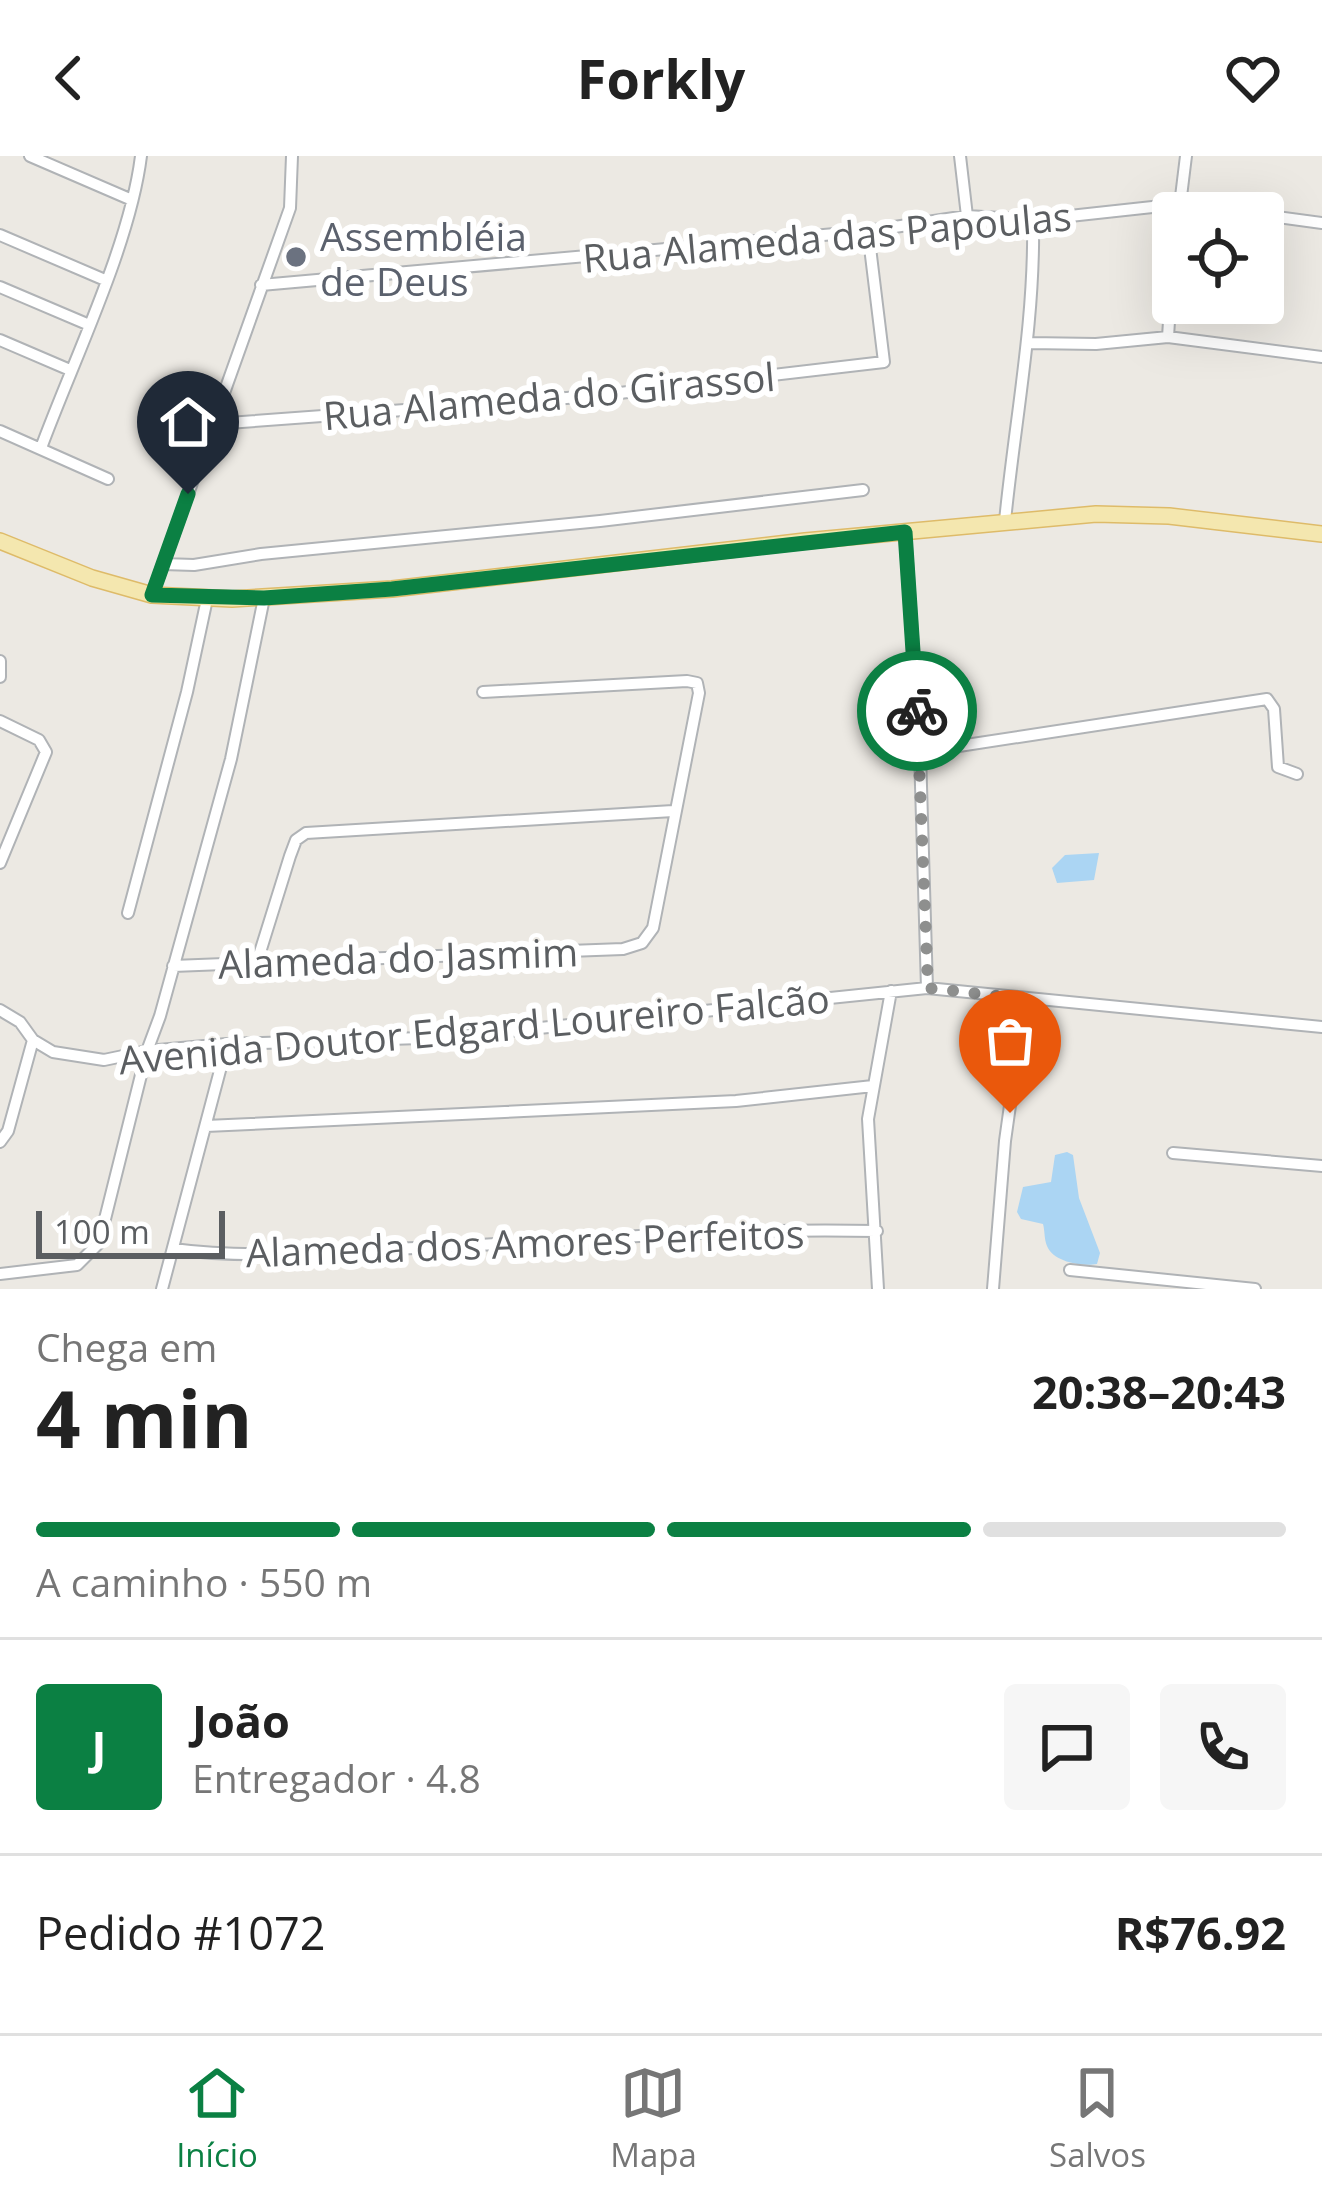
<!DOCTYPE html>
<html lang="pt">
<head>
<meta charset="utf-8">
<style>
	:root { --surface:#fff; --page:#f6f6f6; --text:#222; --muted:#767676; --line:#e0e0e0; --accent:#0b8043 }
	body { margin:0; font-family:"Open Sans",sans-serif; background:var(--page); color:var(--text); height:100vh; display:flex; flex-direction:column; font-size:45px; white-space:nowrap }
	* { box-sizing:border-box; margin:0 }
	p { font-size:39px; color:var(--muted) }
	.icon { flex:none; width:66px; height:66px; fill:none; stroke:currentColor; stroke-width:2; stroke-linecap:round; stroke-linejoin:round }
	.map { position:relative; height:1133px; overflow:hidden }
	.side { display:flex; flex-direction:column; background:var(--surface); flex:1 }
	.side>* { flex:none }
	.tools { position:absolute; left:1152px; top:36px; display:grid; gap:24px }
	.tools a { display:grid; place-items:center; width:132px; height:132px; border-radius:12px; background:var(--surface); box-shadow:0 12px 48px #0002; font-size:60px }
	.scale { position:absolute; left:36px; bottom:30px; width:189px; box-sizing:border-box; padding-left:12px; border:6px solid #5b5e61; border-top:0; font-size:33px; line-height:42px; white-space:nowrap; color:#5b5e61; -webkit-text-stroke:9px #fff; paint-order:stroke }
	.pin { position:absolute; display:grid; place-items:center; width:102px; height:102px; color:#fff; margin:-123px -51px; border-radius:50% 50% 50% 0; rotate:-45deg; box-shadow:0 0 12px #0007 }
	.pin .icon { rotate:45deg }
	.courier { position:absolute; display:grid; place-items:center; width:120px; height:120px; margin:-60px; border:9px solid #0b8043; border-radius:50%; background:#fff; color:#222; box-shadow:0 3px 15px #0007 }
	.head em { font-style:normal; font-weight:700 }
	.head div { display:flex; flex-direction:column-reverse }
	.head { display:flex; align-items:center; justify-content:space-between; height:204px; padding:0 36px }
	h1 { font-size:78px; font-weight:700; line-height:90px }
	.bar { display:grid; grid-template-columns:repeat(4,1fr); gap:18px 12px; align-content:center; height:144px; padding:0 36px }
	.bar i { height:15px; border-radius:9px; background:var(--line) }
	.bar .current { background:var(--accent) }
	.bar p { grid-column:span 4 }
	.line { display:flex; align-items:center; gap:30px; padding:0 36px; border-top:3px solid var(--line) }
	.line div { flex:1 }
	.round { display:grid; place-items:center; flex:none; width:126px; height:126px; border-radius:12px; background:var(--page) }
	header { display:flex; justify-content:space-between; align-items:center; height:156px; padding:0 36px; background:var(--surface); font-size:54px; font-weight:700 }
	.dock { display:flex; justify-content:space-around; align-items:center; height:168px; border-top:3px solid var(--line); background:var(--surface); font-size:33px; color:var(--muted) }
	.dock a { display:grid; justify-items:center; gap:6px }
	.dock .current { color:var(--accent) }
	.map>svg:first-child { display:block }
</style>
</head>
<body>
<header><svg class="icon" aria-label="back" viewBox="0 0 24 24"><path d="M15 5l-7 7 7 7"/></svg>Forkly<svg class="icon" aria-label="heart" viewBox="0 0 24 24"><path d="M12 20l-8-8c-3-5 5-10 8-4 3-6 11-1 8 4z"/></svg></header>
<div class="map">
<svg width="1322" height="1133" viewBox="0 0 1322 1133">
	<rect width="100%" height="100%" fill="#ece9e3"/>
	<!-- water -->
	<path fill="#abd5f3" d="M 1099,697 L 1094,724 L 1057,727 L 1052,712 L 1065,699 Z
		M 1067,996 L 1073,999 L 1079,1042 L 1100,1097 L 1097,1108 C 1083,1111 1053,1106 1047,1090 C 1044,1083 1045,1075 1043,1068 L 1021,1063 L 1017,1056 L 1023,1031 L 1051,1026 L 1055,999 Z"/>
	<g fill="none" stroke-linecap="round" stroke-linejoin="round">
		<!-- minor casing -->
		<g stroke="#b0b3b6" stroke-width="14">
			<path id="minor" d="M 30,0 L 132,44
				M 960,0 L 967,60
				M 1179,57 L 1186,0
				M 1263,59 L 1322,67
				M 0,79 L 105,124
				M 261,129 L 868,75 L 967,60 L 1033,64 L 1180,48 L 1249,57
				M 0,131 L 87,168
				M 1168,181 L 1173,102
				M 0,184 L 70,214
				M 1029,187 L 1096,188 L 1168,181 L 1322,201
				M 214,268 L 594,240 L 884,206 L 868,75
				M 0,275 L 108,323
				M 41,292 C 73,205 130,89 141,0
				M 1005,365 C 1015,264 1035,166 1033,64
				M 905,376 L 920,596 L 927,832
				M 163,408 L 194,409 L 261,398 L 600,365 L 863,334
				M 152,439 L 290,52 L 292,0
				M 0,505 L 0,521
				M 0,565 L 39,584 L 46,596 L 0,707
				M 920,596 L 1267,543 L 1274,553 L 1278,611 L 1297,618
				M 128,757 L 187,536 L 207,443
				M 257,806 L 290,700 L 296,684 L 306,677 L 673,655
				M 173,810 L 623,793 L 642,787 L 653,772 L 699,537 L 697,527 L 687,525 L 483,536
				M 0,854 L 20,866 L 33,884 L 53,896 L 104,904 L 147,895 L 227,888 L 453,881 L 927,832 L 1322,871
				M 206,970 L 736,945 L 873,930
				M 0,986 L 8,975 L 33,884
				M 1173,997 L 1322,1010
				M 173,1093 C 246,1103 319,1096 392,1093 C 553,1087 716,1071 877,1075
				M 1070,1114 L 1255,1133
				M 0,1118 L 77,1109 L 99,1087 L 147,895 L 160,860 L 231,603 L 264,442
				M 162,1133 L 227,888
				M 878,1133 L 868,963 L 891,835
				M 993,1133 L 1005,985 L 1025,843"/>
		</g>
		<!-- primary casing -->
		<g stroke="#debb69" stroke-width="18">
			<path id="primary" d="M 0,385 L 92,422 L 152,439 L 232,443 L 392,433 L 805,385 L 1096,358 L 1169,360 L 1322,378"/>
		</g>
		<!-- minor -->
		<use href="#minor" stroke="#fff" stroke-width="10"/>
		<!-- primary -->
		<use href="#primary" stroke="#f4e7af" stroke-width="15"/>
	</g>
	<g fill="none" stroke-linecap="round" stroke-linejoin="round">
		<!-- done -->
		<path stroke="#8e8f8e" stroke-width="12" stroke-dasharray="0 21.6" d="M 917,555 L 928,832 L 1025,843 L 1010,957"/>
		<!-- route -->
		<path stroke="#0b8043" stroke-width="15" d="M 188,338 L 152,439 L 264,442 L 392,433 L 905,376 L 917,555"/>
	</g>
	<!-- markers -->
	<circle fill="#6b7280" stroke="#fff" stroke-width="4.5" cx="296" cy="101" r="12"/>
	<g text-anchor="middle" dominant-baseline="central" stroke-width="12" stroke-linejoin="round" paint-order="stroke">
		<!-- worship labels -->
		<g font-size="39" fill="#5b616d" stroke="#fff" text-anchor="start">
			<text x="320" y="79">Assembléia<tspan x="320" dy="45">de Deus</tspan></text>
		</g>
		<!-- street labels -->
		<g font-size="39" fill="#5b5e61" stroke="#fff">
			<text transform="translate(827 80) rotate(-5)">Rua Alameda das Papoulas</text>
			<text transform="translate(549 239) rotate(-5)">Rua Alameda do Girassol</text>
			<text transform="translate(398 801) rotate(-2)">Alameda do Jasmim</text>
			<text transform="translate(474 872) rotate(-5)">Avenida Doutor Edgard Loureiro Falcão</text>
			<text transform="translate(525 1086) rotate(-2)">Alameda dos Amores Perfeitos</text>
		</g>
	</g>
</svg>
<div class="tools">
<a><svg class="icon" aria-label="locate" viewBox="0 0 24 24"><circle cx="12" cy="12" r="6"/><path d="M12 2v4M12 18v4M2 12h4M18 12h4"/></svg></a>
</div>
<div class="scale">100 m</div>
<div class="pin" style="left:1010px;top:957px;background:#ea580c"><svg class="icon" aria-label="bag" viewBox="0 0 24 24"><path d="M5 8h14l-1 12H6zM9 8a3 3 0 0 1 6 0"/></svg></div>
<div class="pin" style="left:188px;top:338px;background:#1f2937"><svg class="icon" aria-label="home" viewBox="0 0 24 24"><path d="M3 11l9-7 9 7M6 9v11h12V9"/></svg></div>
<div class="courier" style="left:917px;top:555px"><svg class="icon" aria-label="bike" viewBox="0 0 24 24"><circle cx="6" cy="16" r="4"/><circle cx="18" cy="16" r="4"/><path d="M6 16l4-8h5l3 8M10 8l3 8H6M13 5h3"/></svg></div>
</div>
<section class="side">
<div class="head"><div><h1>4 min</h1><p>Chega em</p></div><em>20:38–20:43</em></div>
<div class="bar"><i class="current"></i><i class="current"></i><i class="current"></i><i></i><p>A caminho · 550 m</p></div>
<div class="line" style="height:216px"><b class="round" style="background:var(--accent);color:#fff">J</b><div><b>João</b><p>Entregador · 4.8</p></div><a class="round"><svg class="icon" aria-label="chat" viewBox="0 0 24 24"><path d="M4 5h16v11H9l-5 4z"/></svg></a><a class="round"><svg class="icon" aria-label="phone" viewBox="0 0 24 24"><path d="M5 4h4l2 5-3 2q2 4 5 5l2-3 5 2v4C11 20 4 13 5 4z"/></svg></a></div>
<div class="line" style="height:156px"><div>Pedido #1072</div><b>R$76.92</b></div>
</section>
<nav class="dock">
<a class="current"><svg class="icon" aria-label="home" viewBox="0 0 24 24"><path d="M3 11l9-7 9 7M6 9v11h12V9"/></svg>Início</a>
<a><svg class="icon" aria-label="map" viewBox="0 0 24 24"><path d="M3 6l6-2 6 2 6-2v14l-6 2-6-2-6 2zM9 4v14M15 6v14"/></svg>Mapa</a>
<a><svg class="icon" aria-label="saved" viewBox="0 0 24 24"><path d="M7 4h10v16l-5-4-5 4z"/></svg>Salvos</a>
</nav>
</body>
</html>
